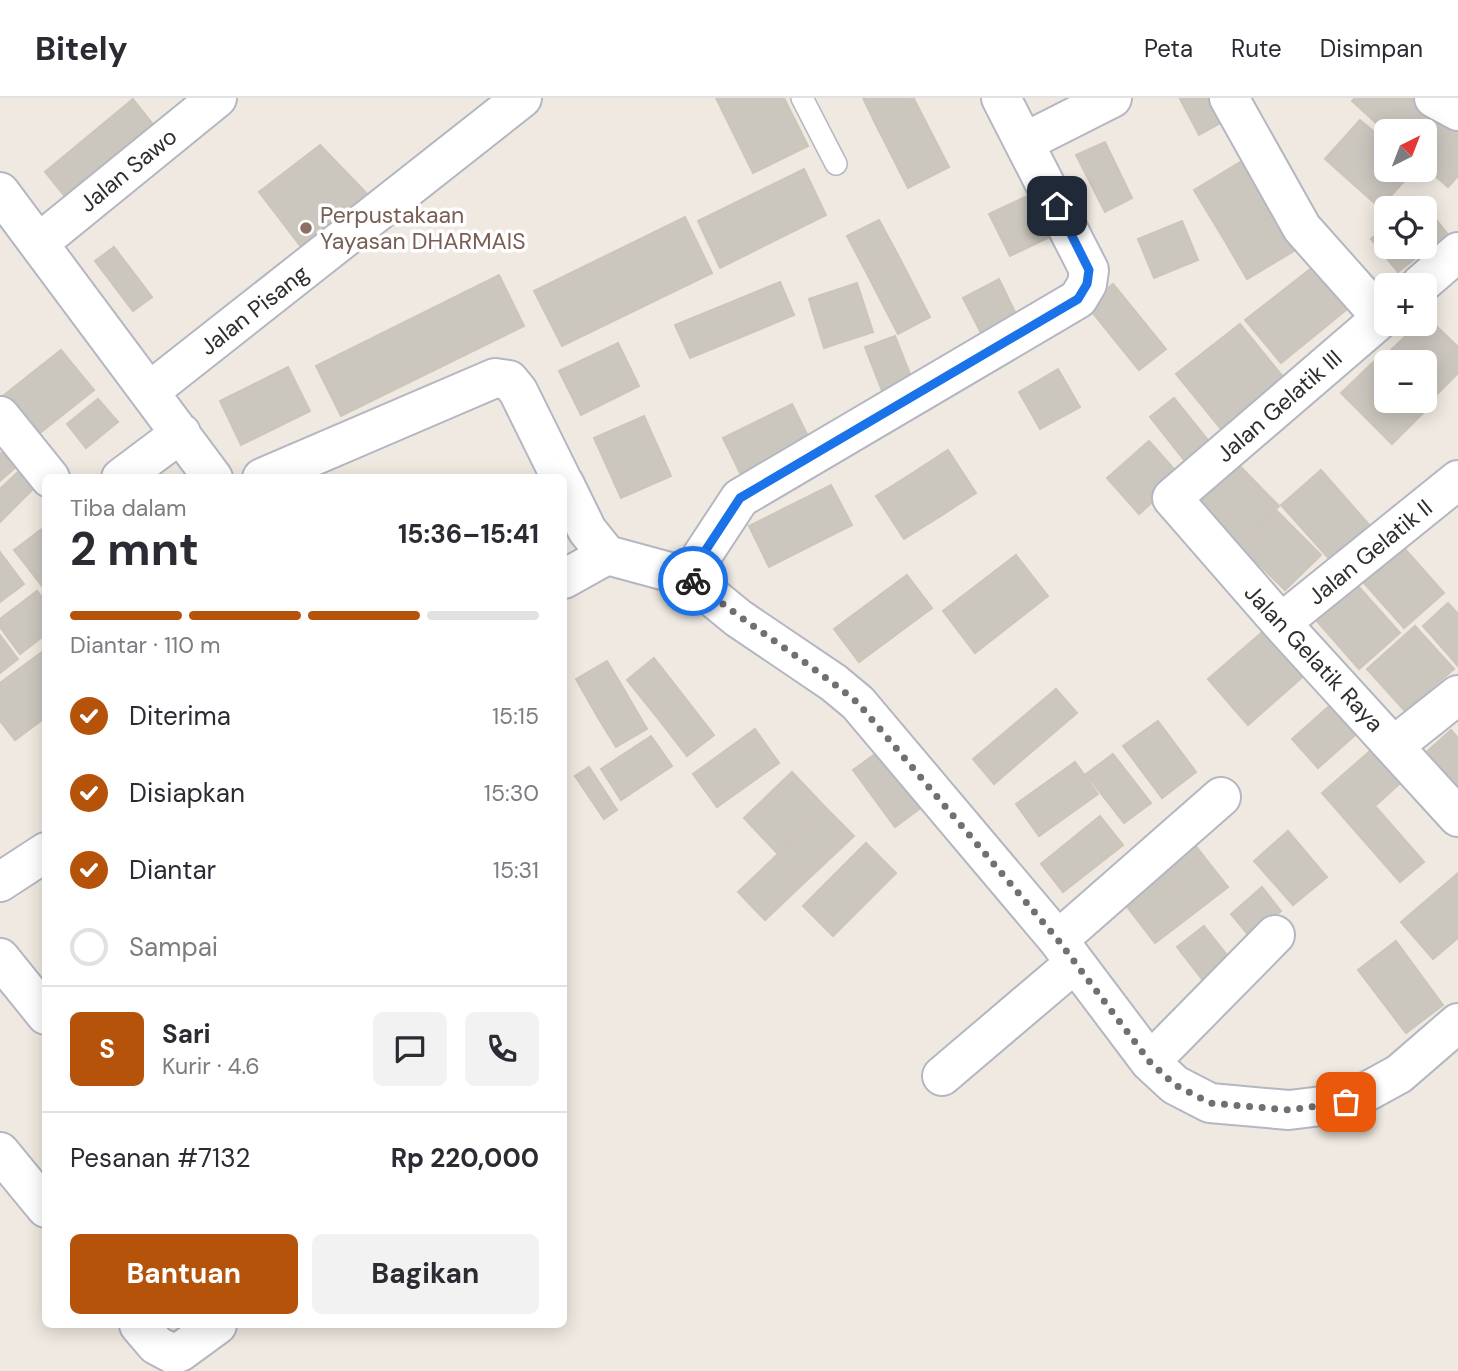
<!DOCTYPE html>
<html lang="id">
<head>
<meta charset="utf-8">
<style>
	:root { --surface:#fff; --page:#f2f2f3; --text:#2b2b33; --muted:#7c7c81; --line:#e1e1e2; --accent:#b45309 }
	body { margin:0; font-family:"DM Sans",sans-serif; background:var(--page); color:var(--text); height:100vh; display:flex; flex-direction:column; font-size:26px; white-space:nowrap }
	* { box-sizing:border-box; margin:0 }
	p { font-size:23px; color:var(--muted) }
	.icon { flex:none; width:38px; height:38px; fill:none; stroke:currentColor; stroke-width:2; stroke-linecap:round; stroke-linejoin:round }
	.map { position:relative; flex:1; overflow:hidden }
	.drawer { position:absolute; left:42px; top:376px; width:525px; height:854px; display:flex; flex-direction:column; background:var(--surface); border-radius:10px; box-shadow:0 4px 18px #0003 }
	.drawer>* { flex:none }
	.needle { width:46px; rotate:42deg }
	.controls { position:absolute; left:1374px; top:21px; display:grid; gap:14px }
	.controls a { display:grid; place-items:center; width:63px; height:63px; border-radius:10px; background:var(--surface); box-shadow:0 4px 18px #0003; font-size:35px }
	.pin { position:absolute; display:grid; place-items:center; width:60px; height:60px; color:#fff; margin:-30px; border-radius:14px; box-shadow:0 4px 10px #0006 }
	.courier { position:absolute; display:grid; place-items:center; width:70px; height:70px; margin:-35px; border:5px solid #1a73e8; border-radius:50%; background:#fff; color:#222; box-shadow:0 2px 9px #0007 }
	.head em { font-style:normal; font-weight:700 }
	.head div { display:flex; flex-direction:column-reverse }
	.head { display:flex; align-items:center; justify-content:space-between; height:119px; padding:0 28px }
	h1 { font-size:46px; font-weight:700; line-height:52px }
	.bar { display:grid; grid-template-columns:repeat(4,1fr); gap:10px 7px; align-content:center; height:84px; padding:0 28px }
	.bar i { height:9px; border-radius:5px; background:var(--line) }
	.bar .selected { background:var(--accent) }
	.bar p { grid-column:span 4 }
	.line { display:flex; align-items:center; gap:18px; padding:0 28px; border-top:2px solid var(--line) }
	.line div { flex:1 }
	.round { display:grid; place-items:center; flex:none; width:74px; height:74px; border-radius:10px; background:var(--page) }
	ol { padding:0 28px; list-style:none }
	li { display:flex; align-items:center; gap:21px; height:77px }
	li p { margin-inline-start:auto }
	li .icon { padding:7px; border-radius:50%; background:var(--accent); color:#fff; stroke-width:4 }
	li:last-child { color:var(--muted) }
	li i { width:38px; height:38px; border:4px solid var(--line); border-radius:50% }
	.button { display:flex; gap:14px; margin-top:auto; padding:14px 28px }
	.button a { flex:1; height:80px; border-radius:10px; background:var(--accent); color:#fff; font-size:28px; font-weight:700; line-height:80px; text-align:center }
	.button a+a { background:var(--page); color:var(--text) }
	header { display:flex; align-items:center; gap:42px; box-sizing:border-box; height:98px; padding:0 35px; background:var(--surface); border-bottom:2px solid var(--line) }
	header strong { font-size:33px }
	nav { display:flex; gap:38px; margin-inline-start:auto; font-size:24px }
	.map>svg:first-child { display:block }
</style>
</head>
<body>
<header>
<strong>Bitely</strong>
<nav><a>Peta</a><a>Rute</a><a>Disimpan</a></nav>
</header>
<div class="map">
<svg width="1458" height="1273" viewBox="0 0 1458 1273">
	<rect width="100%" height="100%" fill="#efe9e1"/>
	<!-- building -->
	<path fill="#cbc7bf" stroke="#cbc5ba" stroke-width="2" d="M 716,0 L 784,0 L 808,48 L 753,75 Z
		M 863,0 L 914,0 L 915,3 L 874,23 Z
		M 1223,0 L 1233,18 L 1199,37 L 1180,1 Z
		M 1355,0 L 1429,0 L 1458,26 L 1458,78 L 1448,89 L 1424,68 L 1424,33 L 1386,34 L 1352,3 Z
		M 133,1 L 163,39 L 76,112 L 45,74 Z
		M 915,3 L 949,69 L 908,90 L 874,23 Z
		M 1360,22 L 1386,44 L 1386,72 L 1414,72 L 1380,110 L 1325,61 Z
		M 1105,44 L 1132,100 L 1105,114 L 1076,57 Z
		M 320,47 L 371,100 L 305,154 L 259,94 Z
		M 1245,61 L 1278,114 L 1226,145 L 1194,92 Z
		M 804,71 L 826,117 L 720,170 L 698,123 Z
		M 1038,93 L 1058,135 L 1010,158 L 989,116 Z
		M 1420,102 L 1447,135 L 1398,174 L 1371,141 L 1386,129 L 1386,149 L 1424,149 L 1424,110 L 1409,110 Z
		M 1278,114 L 1299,150 L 1247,181 L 1226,145 Z
		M 685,119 L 712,175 L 562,248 L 534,193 Z
		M 879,122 L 898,157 L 866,174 L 847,138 Z
		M 1182,123 L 1198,162 L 1154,180 L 1138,141 Z
		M 114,149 L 152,199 L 133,213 L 95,163 Z
		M 898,157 L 930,219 L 898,236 L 866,174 Z
		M 1318,165 L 1352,207 L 1281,265 L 1245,222 Z
		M 499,177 L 524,228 L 341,318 L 316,268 Z
		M 999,181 L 1016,216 L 981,235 L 963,200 Z
		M 780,184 L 794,217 L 739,240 L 724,207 Z
		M 857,185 L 873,234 L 824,250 L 809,201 Z
		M 1113,186 L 1166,251 L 1139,272 L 1087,208 Z
		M 724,207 L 739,240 L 690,260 L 675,227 Z
		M 1426,218 L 1458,249 L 1458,275 L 1434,299 L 1424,289 L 1424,264 L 1400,264 L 1389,254 L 1418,226 L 1424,226 Z
		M 1240,226 L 1293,291 L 1230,342 L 1176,276 Z
		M 895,238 L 914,286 L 884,298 L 865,249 Z
		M 618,245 L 639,288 L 581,317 L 559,273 Z
		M 61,252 L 94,292 L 36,338 L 3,298 Z
		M 1384,254 L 1394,264 L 1386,264 L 1386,303 L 1424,303 L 1424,295 L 1434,304 L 1392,346 L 1341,295 Z
		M 288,269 L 310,313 L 241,347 L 220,303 Z
		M 1058,271 L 1080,309 L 1040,331 L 1019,294 Z
		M 1174,300 L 1216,352 L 1192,372 L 1150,319 Z
		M 98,301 L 118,324 L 86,350 L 67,326 Z
		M 792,306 L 809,340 L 740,375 L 723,340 Z
		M 644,318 L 671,378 L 621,400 L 594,340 Z
		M 1149,343 L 1181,379 L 1139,416 L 1107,380 Z
		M 10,347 L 23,363 L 0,383 L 0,356 Z
		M 948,352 L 976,395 L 939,419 L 911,376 Z
		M 1234,362 L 1279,408 L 1240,447 L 1194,401 Z
		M 1321,372 L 1371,429 L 1332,464 L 1281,407 Z
		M 18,374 L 34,390 L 0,424 L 0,391 Z
		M 911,376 L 939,419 L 904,441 L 876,398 Z
		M 831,387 L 852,427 L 769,469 L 749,428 Z
		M 1277,413 L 1321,457 L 1285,492 L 1241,449 Z
		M 46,428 L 46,493 L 14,452 Z
		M 1396,441 L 1444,495 L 1404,530 L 1356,476 Z
		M 0,454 L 24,486 L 0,504 Z
		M 1016,457 L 1048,498 L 975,555 L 943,513 Z
		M 907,477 L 932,510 L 859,564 L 834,531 Z
		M 1350,479 L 1400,535 L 1359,571 L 1309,514 Z
		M 37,493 L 46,504 L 46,536 L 20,556 L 0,529 L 0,521 Z
		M 1448,505 L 1458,516 L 1458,568 L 1423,528 Z
		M 1415,528 L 1454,571 L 1405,613 L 1367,571 Z
		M 1267,530 L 1306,576 L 1248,627 L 1208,581 Z
		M 0,537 L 18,561 L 0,575 Z
		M 46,551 L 46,619 L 15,642 L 0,623 L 0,585 Z
		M 654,560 L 683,597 L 656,618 L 627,582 Z
		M 607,563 L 629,600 L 597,618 L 576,581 Z
		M 1056,591 L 1077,615 L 994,686 L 973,661 Z
		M 1344,595 L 1370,624 L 1318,670 L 1292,641 Z
		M 683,597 L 714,637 L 687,658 L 656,618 Z
		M 629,600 L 647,631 L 616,649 L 597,618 Z
		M 1158,623 L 1196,674 L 1162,700 L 1123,648 Z
		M 755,631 L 779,665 L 717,709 L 693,676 Z
		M 1451,632 L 1458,640 L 1458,695 L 1421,659 Z
		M 651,638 L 672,668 L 621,702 L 601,671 Z
		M 1378,646 L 1407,679 L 1375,708 L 1424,764 L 1400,784 L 1322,695 Z
		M 885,649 L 926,706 L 895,729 L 853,672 Z
		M 1113,656 L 1151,705 L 1124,725 L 1086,676 Z
		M 1075,664 L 1098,696 L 1039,738 L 1016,706 Z
		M 589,669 L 617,712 L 604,721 L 575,678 Z
		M 792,674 L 826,710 L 778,756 L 744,720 Z
		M 826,710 L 854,738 L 805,784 L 778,756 Z
		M 1100,718 L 1123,747 L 1063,794 L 1041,766 Z
		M 1288,733 L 1327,779 L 1293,807 L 1254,763 Z
		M 1191,742 L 1228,789 L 1193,816 L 1156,768 Z
		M 866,745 L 896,775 L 833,838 L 803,808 Z
		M 778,756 L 805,784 L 765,822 L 738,794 Z
		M 1156,768 L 1193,816 L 1155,845 L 1118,797 Z
		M 1458,775 L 1458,840 L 1433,861 L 1401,824 Z
		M 1262,789 L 1281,813 L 1250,839 L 1231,816 Z
		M 1204,828 L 1235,867 L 1208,889 L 1177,849 Z
		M 1396,843 L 1443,907 L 1406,935 L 1358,872 Z"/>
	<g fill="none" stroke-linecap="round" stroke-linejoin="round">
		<!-- lane casing -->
		<g stroke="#b4b7c1" stroke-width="24">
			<path id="lane" d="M 802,0 L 836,66"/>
		</g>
		<!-- street casing -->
		<g stroke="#b4b7c1" stroke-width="42">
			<path id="street" d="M 1229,0 L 1302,130 L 1382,220
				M 1434,0 L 1458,13
				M 1025,44 L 1112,0
				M 0,94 L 213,380
				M 40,144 L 217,0
				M 1420,187 L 1458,154
				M 1386,216 L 1172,400 L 1281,525 L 1458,719
				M 150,293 L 522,0
				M 0,318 L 50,380
				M 121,380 L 181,335
				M 262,380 L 495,280 L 509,282 L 518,293 L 561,380
				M 564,385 L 587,432 L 607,457 L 688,479 L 738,520 L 834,585 L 858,605 L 1058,842 L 1150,964 L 1175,987 L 1210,1005 L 1289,1012 L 1346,1005 L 1399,976 L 1458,925
				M 688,479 L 740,400 L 1078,201 L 1087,186 L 1089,172 L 1001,0
				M 564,481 L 607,457
				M 1281,525 L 1458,382
				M 1395,647 L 1458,597
				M 0,784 L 46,754
				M 1058,842 L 1221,699
				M 0,860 L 46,917
				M 1150,964 L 1275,837
				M 942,978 L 1075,865
				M 0,1054 L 46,1110
				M 139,1227 L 156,1247 L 173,1256 L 180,1254 L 217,1227"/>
		</g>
		<!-- lane -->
		<use href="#lane" stroke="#fff" stroke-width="21"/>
		<!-- street -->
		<use href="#street" stroke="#fff" stroke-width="38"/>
	</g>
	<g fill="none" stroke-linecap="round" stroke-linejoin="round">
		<!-- done -->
		<path stroke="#726f6d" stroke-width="7" stroke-dasharray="0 12.6" d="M 693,483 C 746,526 805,561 858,605 L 1058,842 L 1150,964 L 1175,987 L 1210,1005 L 1289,1012 L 1346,1004"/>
		<!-- route -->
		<path stroke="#1a73e8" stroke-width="9" d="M 693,483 L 688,479 L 740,400 L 1078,201 L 1087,186 L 1089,172 L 1057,108"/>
	</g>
	<!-- markers -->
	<circle fill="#8d6e63" stroke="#fff" stroke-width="2.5" cx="306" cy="130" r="7"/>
	<g text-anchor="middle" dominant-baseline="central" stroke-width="7" stroke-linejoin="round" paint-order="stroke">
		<!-- street labels -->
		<g font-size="23" fill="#2e2e2e" stroke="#fff">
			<text transform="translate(128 72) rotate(-39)">Jalan Sawo</text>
			<text transform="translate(254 212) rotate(-38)">Jalan Pisang</text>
			<text transform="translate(1279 308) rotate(-41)">Jalan Gelatik III</text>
			<text transform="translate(1370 454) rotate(-39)">Jalan Gelatik II</text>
			<text transform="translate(1314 560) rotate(47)">Jalan Gelatik Raya</text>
		</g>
		<!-- education labels -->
		<g font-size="23" fill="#785e54" stroke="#fff" text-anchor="start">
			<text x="320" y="117">Perpustakaan<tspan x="320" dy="26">Yayasan DHARMAIS</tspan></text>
		</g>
	</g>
</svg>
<div class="controls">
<a><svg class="needle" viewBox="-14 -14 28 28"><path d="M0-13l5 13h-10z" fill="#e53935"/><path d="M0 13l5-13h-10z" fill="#7c7c81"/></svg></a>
<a><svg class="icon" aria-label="locate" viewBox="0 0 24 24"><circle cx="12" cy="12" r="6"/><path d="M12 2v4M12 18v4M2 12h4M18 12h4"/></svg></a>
<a>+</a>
<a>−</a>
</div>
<div class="pin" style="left:1346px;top:1004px;background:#ea580c"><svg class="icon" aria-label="bag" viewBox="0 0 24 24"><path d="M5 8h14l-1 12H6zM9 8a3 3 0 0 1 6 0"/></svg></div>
<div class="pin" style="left:1057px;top:108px;background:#1f2937"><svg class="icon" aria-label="home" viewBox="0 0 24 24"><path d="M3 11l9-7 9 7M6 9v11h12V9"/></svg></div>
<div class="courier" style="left:693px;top:483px"><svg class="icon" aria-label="bike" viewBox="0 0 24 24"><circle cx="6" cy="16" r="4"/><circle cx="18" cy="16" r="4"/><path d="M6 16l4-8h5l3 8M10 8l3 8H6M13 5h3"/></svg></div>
<section class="drawer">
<div class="head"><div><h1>2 mnt</h1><p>Tiba dalam</p></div><em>15:36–15:41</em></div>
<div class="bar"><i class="selected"></i><i class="selected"></i><i class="selected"></i><i></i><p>Diantar · 110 m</p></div>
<ol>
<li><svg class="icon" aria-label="check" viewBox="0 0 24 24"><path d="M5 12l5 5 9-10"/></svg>Diterima<p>15:15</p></li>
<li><svg class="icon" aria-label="check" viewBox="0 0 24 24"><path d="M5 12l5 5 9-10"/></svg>Disiapkan<p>15:30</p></li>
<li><svg class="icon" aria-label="check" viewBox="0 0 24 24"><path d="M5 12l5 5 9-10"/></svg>Diantar<p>15:31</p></li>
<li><i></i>Sampai</li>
</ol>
<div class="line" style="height:126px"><b class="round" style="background:var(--accent);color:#fff">S</b><div><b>Sari</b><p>Kurir · 4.6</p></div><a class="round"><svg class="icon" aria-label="chat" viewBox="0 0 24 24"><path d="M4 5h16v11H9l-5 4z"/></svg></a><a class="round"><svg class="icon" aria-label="phone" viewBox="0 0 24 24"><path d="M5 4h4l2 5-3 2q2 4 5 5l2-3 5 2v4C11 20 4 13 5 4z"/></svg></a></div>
<div class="line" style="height:91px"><div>Pesanan #7132</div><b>Rp 220,000</b></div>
<div class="button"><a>Bantuan</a><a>Bagikan</a></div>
</section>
</div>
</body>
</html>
